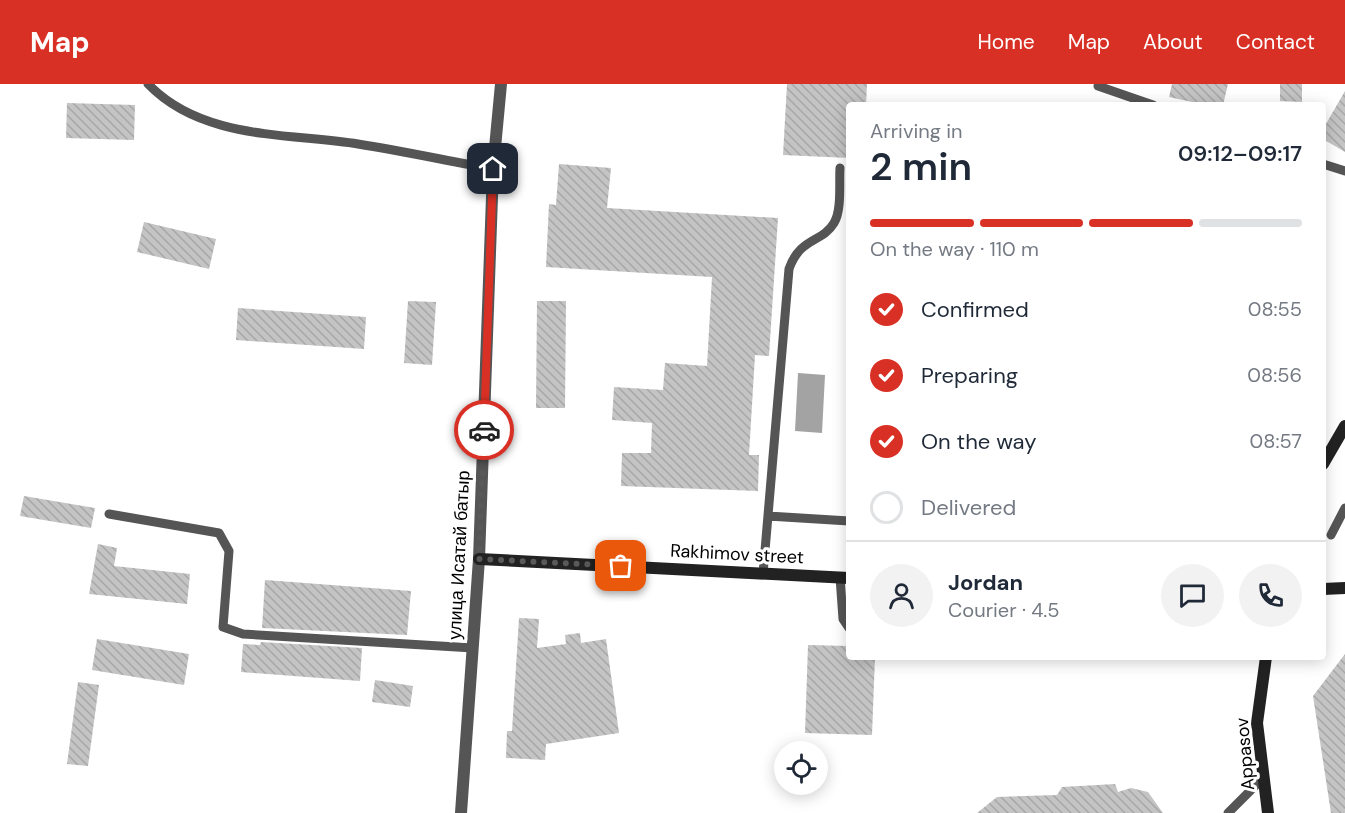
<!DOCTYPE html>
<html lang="en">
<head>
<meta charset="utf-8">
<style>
	:root { --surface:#fff; --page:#f2f2f3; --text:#1f2937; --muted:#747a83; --line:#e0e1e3; --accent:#d93025 }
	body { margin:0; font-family:"DM Sans",sans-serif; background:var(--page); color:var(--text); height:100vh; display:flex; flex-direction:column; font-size:22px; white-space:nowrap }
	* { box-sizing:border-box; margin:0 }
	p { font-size:20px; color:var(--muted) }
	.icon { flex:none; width:33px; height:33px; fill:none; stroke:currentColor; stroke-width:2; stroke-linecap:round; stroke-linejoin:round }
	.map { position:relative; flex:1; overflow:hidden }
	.drawer { position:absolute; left:846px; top:18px; width:480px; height:558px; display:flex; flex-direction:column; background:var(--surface); border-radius:6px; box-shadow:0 3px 15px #0003 }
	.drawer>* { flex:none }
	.tools { position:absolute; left:774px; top:657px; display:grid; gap:12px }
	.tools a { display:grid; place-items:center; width:54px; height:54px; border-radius:50%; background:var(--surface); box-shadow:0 3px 15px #0003; font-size:30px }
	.pin { position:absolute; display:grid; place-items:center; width:51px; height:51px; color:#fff; margin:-26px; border-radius:12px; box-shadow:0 3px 9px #0006 }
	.courier { position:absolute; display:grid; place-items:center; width:60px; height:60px; margin:-30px; border:4px solid #d93025; border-radius:50%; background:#fff; color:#222; box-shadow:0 2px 8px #0007 }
	.headline em { font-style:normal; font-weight:600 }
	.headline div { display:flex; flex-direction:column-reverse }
	.headline { display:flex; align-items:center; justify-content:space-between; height:102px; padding:0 24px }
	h1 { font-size:39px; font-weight:600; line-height:45px }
	.bar { display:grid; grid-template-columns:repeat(4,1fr); gap:9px 6px; align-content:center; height:72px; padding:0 24px }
	.bar i { height:8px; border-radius:4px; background:var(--line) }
	.bar .selected { background:var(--accent) }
	.bar p { grid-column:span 4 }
	.line { display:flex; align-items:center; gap:15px; padding:0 24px; border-top:2px solid var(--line) }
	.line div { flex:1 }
	.round { display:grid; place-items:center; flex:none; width:63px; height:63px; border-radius:32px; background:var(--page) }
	ol { padding:0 24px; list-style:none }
	li { display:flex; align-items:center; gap:18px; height:66px }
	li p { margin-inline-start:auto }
	li .icon { padding:6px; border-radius:50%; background:var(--accent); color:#fff; stroke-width:4 }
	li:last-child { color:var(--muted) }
	li i { width:33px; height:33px; border:3px solid var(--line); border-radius:50% }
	header { display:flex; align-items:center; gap:36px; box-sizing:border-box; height:84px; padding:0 30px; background:var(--accent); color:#fff }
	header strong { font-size:28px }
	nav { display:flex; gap:33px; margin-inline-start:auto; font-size:21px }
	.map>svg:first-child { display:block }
</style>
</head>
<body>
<header>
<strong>Map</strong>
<nav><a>Home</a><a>Map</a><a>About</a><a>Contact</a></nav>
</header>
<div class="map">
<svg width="1345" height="729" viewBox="0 0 1345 729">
	<defs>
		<pattern id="building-back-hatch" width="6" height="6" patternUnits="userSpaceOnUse" patternTransform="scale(1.5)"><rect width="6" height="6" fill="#c4c4c4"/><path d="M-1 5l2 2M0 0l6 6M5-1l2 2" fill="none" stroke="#a7a7a7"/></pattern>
	</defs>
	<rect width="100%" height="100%" fill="#fff"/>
	<!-- water -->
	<path fill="#a3a3a3" d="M 798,289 L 825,291 L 822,349 L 795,347 Z"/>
	<!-- building -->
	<path fill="url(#building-back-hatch)" d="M 787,0 L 867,0 L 866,21 L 849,21 L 849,74 L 783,71 Z
		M 1172,0 L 1228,0 L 1223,21 L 1206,21 L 1169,13 Z
		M 1280,0 L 1302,0 L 1302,18 L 1280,17 Z
		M 1345,7 L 1345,68 L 1323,55 L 1323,45 Z
		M 67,19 L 135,21 L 134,56 L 66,54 Z
		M 559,80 L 611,84 L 607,124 L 778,134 L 769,272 L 755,271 L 749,371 L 759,371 L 758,407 L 621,402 L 622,369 L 651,369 L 652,339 L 612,336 L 614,303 L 663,306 L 665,279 L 707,282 L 712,193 L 546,183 L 549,120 L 556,121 Z
		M 144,138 L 216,155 L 209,185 L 137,168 Z
		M 408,217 L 436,218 L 432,281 L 404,279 Z
		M 537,217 L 566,217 L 565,324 L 536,324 Z
		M 238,224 L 366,233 L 364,265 L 236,256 Z
		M 24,412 L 95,424 L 91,444 L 20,432 Z
		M 98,460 L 117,464 L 114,482 L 190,490 L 187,520 L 89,510 Z
		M 265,496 L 411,507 L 407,551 L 262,544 Z
		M 519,534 L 539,535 L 537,564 L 566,560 L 565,551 L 580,549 L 581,559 L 606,555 L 619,649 L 546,660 L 545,676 L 506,674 L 507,647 L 512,647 Z
		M 97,555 L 189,570 L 184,601 L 92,586 Z
		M 261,558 L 362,564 L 360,597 L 241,588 L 243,560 L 260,561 Z
		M 808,561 L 849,562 L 849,573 L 875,573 L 872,651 L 805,649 Z
		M 1345,570 L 1345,729 L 1331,729 L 1313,612 Z
		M 375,596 L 413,602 L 410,623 L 372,618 Z
		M 78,598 L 99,601 L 88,682 L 67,680 Z
		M 1115,700 L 1118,708 L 1131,704 L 1148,708 L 1163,729 L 977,729 L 997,713 L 1057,711 L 1062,703 Z"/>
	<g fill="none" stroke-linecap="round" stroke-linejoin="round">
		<!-- lane -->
		<path stroke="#555" stroke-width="9" d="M 148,0 C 202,56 287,49 358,60 C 403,67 448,77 493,85
			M 1098,2 L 1153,21
			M 1323,80 L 1345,87
			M 109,430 L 219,449 L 229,467 L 223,543 L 243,550 L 473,564
			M 768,432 L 849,437
			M 1331,451 L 1345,424
			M 763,490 L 789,185 C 800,153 822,159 834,139 C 842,126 839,99 840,84
			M 840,493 L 843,535 L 849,544
			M 1228,729 L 1264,693"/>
		<!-- street -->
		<path stroke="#555" stroke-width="12" d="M 461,729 L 479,475 L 493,85 L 501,0"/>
		<!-- secondary -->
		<path stroke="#222" stroke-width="12" d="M 1323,380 L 1345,342
			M 479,475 L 849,494
			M 1323,505 L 1345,504
			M 1266,573 L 1257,639 L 1268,729"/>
	</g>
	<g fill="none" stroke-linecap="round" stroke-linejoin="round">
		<!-- done -->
		<path stroke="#595959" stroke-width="6" stroke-dasharray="0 10.8" d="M 484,346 L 479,475 L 621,482"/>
		<!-- route -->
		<path stroke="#d93025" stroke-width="8" d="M 484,346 L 493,85"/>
	</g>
	<g text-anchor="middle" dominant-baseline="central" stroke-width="6" stroke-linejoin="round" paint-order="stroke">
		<!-- street labels -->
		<g font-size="18" fill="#000" stroke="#fff">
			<text transform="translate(737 470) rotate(3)">Rakhimov street</text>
			<text transform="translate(459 471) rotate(-87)">улица Исатай батыр</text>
			<text transform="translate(1245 670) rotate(-95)">Appasov</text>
		</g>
	</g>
</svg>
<div class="tools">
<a><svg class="icon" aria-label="locate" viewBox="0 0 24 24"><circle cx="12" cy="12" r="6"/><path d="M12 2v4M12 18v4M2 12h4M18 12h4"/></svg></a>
</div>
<div class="pin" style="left:621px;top:482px;background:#ea580c"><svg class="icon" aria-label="bag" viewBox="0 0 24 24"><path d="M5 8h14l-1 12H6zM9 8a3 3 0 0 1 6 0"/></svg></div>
<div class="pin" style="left:493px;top:85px;background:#1f2937"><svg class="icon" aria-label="home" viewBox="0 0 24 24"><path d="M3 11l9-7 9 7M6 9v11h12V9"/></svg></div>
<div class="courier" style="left:484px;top:346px"><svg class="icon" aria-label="car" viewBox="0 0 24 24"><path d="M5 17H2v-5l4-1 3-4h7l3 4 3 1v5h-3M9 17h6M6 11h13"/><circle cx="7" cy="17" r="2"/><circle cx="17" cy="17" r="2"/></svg></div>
<section class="drawer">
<div class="headline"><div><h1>2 min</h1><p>Arriving in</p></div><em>09:12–09:17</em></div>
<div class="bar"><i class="selected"></i><i class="selected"></i><i class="selected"></i><i></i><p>On the way · 110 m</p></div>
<ol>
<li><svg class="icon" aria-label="check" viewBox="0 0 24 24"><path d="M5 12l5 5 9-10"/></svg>Confirmed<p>08:55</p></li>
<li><svg class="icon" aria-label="check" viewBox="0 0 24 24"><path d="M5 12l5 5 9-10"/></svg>Preparing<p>08:56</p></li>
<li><svg class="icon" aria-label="check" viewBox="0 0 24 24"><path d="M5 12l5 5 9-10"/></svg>On the way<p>08:57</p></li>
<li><i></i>Delivered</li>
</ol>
<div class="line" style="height:108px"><a class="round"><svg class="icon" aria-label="person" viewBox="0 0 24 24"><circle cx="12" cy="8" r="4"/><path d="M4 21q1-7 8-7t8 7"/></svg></a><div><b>Jordan</b><p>Courier · 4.5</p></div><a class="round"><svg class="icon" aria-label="chat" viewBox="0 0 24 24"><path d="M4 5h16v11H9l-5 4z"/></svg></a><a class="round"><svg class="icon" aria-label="phone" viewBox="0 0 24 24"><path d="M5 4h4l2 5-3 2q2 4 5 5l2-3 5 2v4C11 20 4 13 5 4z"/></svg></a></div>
</section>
</div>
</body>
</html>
